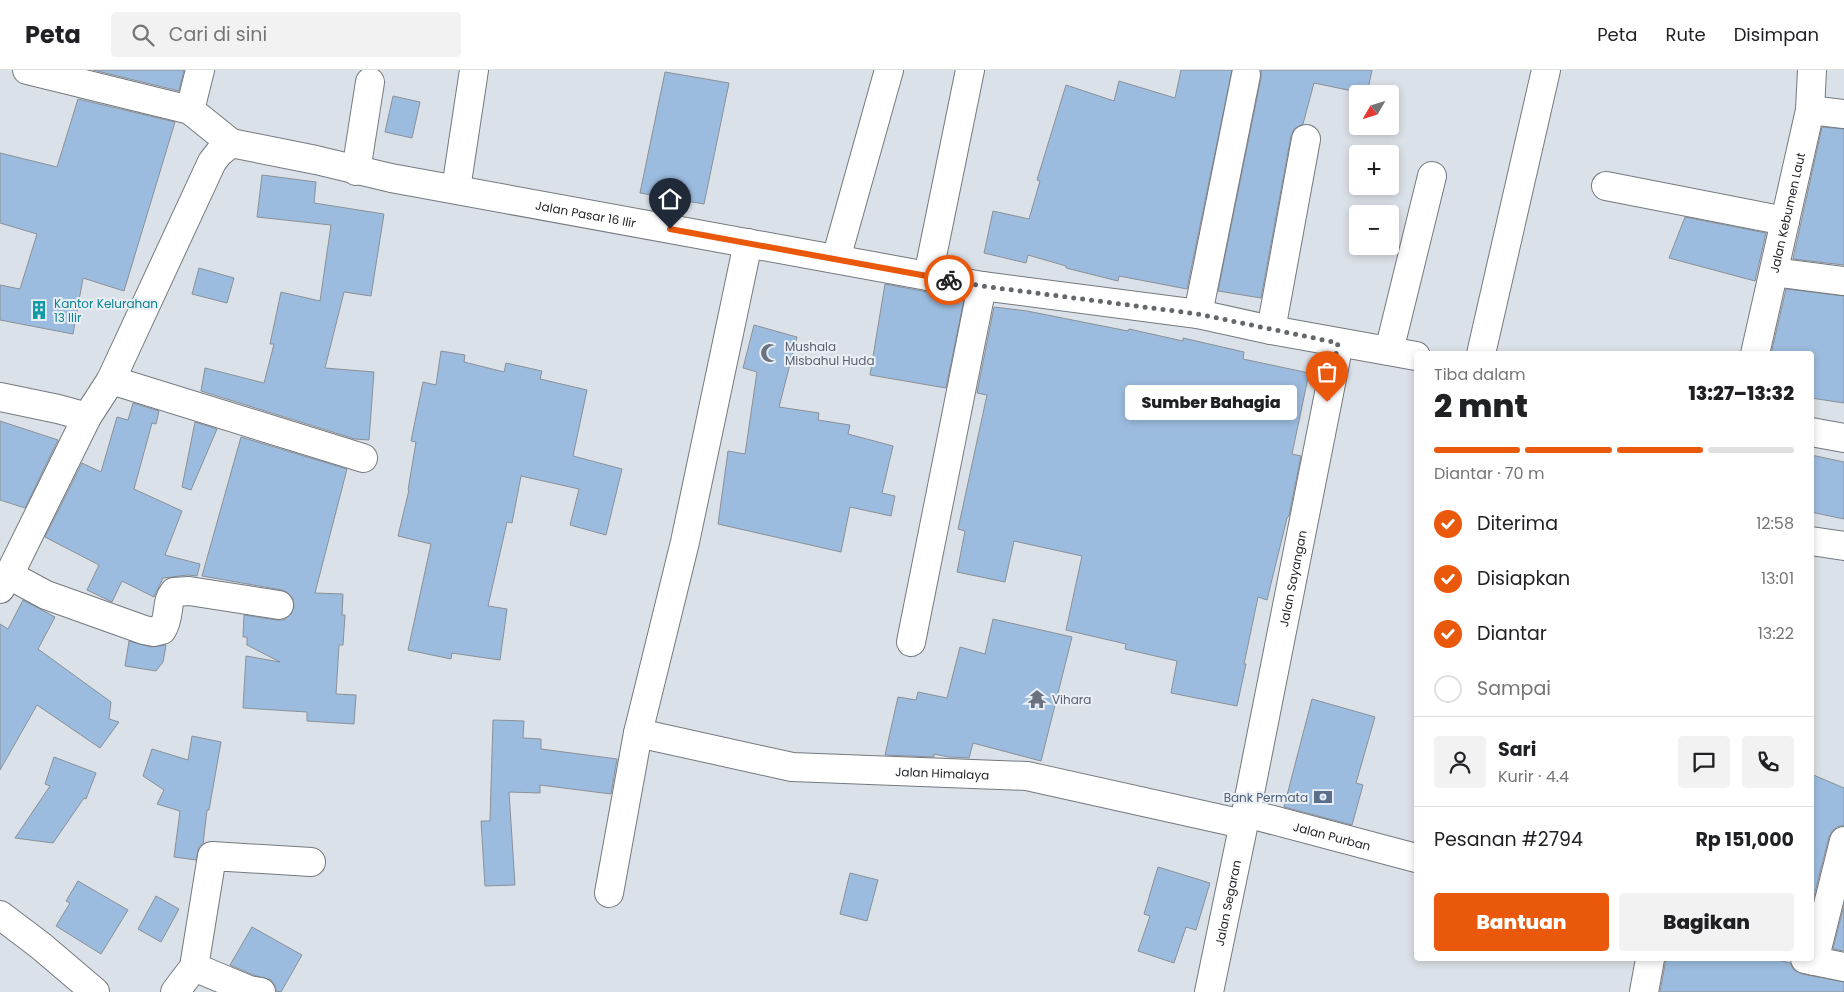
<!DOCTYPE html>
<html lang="id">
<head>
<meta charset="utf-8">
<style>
	:root { --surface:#fff; --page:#f2f2f2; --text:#202124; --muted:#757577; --line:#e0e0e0; --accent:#ea580c }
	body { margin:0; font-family:Poppins,sans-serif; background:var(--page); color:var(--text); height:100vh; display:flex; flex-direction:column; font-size:19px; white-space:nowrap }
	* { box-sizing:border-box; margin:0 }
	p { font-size:16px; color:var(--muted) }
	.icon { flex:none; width:28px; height:28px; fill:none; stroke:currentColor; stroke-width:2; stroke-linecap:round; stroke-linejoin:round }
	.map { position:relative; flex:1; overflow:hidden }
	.drawer { position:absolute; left:1414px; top:281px; width:400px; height:610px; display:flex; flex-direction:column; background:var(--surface); border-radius:5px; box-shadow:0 2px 8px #0003 }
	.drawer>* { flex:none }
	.needle { width:32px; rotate:231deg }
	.buttons { position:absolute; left:1349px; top:15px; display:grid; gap:10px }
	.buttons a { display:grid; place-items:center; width:50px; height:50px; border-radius:5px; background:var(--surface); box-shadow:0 2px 8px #0003; font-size:25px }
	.pin { position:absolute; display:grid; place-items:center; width:42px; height:42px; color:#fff; margin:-51px -21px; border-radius:50% 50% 50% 0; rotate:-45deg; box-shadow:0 0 5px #0007 }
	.pin .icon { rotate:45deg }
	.courier { position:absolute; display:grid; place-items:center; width:50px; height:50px; margin:-25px; border:4px solid #ea580c; border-radius:50%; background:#fff; color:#222; box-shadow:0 1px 6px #0007 }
	.bubble { position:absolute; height:35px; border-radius:5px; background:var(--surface); box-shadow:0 2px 8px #0003; font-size:16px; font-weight:800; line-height:35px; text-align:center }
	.head em { font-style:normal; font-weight:800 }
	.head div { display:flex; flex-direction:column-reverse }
	.head { display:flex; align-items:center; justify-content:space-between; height:85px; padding:0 20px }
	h1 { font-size:32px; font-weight:800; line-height:38px }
	.bar { display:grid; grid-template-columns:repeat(4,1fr); gap:8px 5px; align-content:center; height:60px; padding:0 20px }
	.bar i { height:6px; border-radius:4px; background:var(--line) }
	.bar .active { background:var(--accent) }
	.bar p { grid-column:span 4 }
	.line { display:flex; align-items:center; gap:12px; padding:0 20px; border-top:1px solid var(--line) }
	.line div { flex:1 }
	.round { display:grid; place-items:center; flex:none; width:52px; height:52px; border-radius:5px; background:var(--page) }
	ol { padding:0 20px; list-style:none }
	li { display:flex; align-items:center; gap:15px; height:55px }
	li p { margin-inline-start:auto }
	li .icon { padding:5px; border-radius:50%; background:var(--accent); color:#fff; stroke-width:4 }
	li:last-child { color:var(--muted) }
	li i { width:28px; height:28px; border:2px solid var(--line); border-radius:50% }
	.action { display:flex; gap:10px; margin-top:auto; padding:10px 20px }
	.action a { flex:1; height:58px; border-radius:5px; background:var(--accent); color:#fff; font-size:20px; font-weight:800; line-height:58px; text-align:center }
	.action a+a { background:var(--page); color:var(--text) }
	header { display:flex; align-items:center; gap:30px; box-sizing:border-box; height:70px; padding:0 25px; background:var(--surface); border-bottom:1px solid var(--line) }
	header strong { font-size:24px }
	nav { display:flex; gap:28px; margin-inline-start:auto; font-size:18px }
	.search { width:350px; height:45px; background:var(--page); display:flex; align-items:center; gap:12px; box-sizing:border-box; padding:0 18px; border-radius:5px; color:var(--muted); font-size:19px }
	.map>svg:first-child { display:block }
</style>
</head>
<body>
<header>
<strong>Peta</strong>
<div class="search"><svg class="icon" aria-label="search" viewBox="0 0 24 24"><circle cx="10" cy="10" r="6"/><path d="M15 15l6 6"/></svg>Cari di sini</div>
<nav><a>Peta</a><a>Rute</a><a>Disimpan</a></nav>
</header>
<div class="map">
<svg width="1844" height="922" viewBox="0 0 1844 922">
	<rect width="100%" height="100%" fill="#dbe1e8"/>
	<!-- building -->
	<path fill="#9cbcdf" stroke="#8b9097" d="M 93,0 L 184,0 L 179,21 Z
		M 1181,0 L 1232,0 L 1187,219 L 1119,206 L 1118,211 L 1066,198 L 1066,196 L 1028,185 L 1026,193 L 984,183 L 993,141 L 1029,149 L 1040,111 L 1037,110 L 1066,15 L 1114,31 L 1119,11 L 1175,28 Z
		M 1261,0 L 1372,0 L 1367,24 L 1314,13 L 1303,54 L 1294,59 L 1291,66 L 1261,228 L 1218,221 L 1261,8 Z
		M 665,2 L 729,13 L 704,134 L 640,123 Z
		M 393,26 L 420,32 L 412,68 L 385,62 Z
		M 78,29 L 175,52 L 124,221 L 83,208 L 73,264 L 0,250 L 0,215 L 20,219 L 37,164 L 0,153 L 0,83 L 57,97 Z
		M 1822,57 L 1844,59 L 1844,195 L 1793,189 Z
		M 262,105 L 316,112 L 314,133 L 384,144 L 371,226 L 344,222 L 325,298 L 374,302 L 369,370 L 355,369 L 201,321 L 205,298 L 264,313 L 274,274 L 270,274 L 281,222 L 320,231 L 331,155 L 257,147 Z
		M 1685,147 L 1766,163 L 1755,211 L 1669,188 Z
		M 199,198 L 234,208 L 227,233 L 192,224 Z
		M 885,214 L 964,229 L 946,318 L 870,305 Z
		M 1786,219 L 1844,226 L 1844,333 L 1811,328 L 1811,284 L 1771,284 Z
		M 994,237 L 1027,241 L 1128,261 L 1129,259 L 1183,271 L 1183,268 L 1244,282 L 1243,289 L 1309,303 L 1292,384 L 1301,386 L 1289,446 L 1287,448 L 1267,530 L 1258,527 L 1244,594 L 1246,594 L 1237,636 L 1171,623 L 1177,591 L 1125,579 L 1126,574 L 1066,560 L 1082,486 L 1014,471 L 1005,512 L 957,502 L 965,461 L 958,459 L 987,325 L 977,323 Z
		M 754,255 L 797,267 L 779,337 L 819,343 L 818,350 L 850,355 L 848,364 L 893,376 L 882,423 L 895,426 L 891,446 L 850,437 L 841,482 L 718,454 L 728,381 L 745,384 L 757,302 L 743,298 Z
		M 441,281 L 465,285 L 464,292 L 504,302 L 506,293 L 542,301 L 540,309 L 587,320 L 573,386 L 622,399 L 606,465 L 570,455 L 579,419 L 521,406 L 512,453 L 507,452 L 488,536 L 507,539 L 500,590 L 452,583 L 451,589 L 408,580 L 431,474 L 398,466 L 409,420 L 408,420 L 416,372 L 411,371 L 423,312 L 436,315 Z
		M 133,333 L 159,341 L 156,354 L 152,353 L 134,419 L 182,441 L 165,485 L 200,494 L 197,506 L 188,505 L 163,508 L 154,527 L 122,511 L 112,532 L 87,520 L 99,495 L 45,467 L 82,393 L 101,402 L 117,347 L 128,350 Z
		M 0,351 L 58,370 L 25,438 L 0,430 Z
		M 195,352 L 217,359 L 191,420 L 182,417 Z
		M 241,367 L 347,399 L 315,523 L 343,524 L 342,545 L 345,545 L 343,575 L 339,575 L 336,624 L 356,625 L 354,654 L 307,651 L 307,642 L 243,638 L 246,586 L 280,592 L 247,575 L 247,567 L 243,567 L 244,545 L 277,550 L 284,550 L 291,544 L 294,537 L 293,529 L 288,523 L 282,520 L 202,506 Z
		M 1811,385 L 1844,392 L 1844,449 L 1811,442 Z
		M 23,530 L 55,547 L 38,579 L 111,632 L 109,649 L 119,652 L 100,678 L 37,635 L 0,700 L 0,554 L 8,559 Z
		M 993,549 L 1072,567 L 1041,691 L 973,673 L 969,688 L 949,687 L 934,684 L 934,687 L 885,685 L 898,627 L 916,630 L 918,622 L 947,628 L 960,577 L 985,584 Z
		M 129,571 L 151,577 L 166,575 L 163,592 L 156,601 L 125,596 Z
		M 1312,629 L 1375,647 L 1356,713 L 1363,715 L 1352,755 L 1284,737 Z
		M 493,650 L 524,651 L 523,668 L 541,669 L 541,679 L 617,689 L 611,724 L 540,715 L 540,723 L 509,722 L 515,815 L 485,816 L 481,751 L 490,751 Z
		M 192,666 L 221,672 L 209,740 L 207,740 L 203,774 L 199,777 L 196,790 L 174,787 L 180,741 L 157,734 L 164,720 L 143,706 L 152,679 L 188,690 Z
		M 54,687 L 96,703 L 86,729 L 84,728 L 53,773 L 15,768 L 50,716 L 45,714 Z
		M 1811,704 L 1844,718 L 1844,756 L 1839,756 L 1833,760 L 1829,767 L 1811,838 Z
		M 1158,797 L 1210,813 L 1196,860 L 1186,857 L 1174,893 L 1138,881 L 1150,846 L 1144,844 Z
		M 850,803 L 878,810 L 867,851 L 840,844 Z
		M 78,811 L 128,840 L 101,884 L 56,856 L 70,833 L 66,831 Z
		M 156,826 L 179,839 L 161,872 L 138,859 Z
		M 1844,835 L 1844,881 L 1833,879 Z
		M 252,857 L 302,885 L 281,922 L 276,921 L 275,916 L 271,910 L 253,905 L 230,895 Z
		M 1666,889 L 1774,889 L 1790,893 L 1794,900 L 1802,904 L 1844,912 L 1844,922 L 1660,922 Z"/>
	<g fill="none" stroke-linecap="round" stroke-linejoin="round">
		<!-- minor casing -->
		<g stroke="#74797f" stroke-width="30">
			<g id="minor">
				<path d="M 27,0 L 190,40 L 231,73"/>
				<path d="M 190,40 L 200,0"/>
				<path d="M 1810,40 L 1844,44"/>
				<path d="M 356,101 L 370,12"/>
				<path d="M 1606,116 L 1785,151"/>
				<path d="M 456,119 L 474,0"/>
				<path d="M 836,189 L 889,0"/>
				<path d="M 1774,202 L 1844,211"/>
				<path d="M 928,206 L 970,0"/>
				<path d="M 1198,244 L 1246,5"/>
				<path d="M 1271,260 L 1306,69"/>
				<path d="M 1389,281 L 1432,106"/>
				<path d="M 1481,284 L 1546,0"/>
				<path id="s1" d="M 1755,284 L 1810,40 L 1812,0"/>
				<path d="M 111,310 L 363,388"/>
				<path d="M 0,327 L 58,339 L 87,347"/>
				<path d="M 1811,362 L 1844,368"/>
				<path d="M 1811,471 L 1844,476"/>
				<path d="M 9,505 L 46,525 L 144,560 L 154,562 L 162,560 C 171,545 165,533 174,522 L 189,521 L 279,535"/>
				<path id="s2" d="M 0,519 L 13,497 L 87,347 L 111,310 L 212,92 L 219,83 L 231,73 L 316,90 L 391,108 L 982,216 L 1198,244 L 1271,260 L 1416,286"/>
				<path d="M 911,572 L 982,216"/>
				<path id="s3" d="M 638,663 L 792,697 L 1027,706 L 1243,754"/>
				<path id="s4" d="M 1246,743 L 1416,788"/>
				<path d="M 609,823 L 638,663 L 685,472 L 748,173"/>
				<path d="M 0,845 L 41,876 L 95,922"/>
				<path d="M 1805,889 L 1844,897"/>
				<path d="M 1814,891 L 1844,771"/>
				<path d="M 194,897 L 249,920 L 261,922"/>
				<path d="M 175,922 L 194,897 L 212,786 L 311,792"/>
				<path id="s5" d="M 1209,922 L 1246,743 L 1339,273"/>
				<path d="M 1644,922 L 1650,889"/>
			</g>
		</g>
		<!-- minor -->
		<use href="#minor" stroke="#fff" stroke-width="28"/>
	</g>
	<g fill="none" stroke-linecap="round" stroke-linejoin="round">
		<!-- done -->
		<path stroke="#64676c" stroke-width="5" stroke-dasharray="0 9" d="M 949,210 L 982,216 L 1198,244 L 1338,273 L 1327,332"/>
		<!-- route -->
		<path stroke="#ea580c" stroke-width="6" d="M 670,159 L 949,210"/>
	</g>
	<!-- icons -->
	<defs>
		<g id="building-bare" transform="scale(1.5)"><path d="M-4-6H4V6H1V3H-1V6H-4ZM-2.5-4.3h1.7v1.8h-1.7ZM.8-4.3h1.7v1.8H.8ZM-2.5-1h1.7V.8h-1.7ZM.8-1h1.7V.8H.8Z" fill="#0f9aa8" stroke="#e9eff5" stroke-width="2.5" paint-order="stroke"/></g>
		<g id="mosque-bare" transform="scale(1.5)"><path d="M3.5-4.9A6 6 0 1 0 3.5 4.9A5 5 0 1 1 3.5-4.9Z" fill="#6b7280" stroke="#e9eff5" stroke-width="2.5" paint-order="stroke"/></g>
		<g id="temple-bare" transform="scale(1.5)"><path d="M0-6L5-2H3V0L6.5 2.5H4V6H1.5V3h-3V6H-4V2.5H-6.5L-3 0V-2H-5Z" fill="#6b7280" stroke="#e9eff5" stroke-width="2.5" paint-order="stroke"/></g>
		<g id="bank-bare" transform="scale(1.5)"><path d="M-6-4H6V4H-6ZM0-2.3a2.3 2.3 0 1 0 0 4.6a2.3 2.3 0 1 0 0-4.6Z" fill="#5c6f8a" stroke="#e9eff5" stroke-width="2.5" paint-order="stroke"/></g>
	</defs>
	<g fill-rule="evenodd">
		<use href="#building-bare" x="39" y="240"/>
		<use href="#mosque-bare" x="770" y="283"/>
		<use href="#temple-bare" x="1037" y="629"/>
		<use href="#bank-bare" x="1323" y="727"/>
	</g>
	<g text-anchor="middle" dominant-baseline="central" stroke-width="4" stroke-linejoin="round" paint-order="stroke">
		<!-- street labels -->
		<g font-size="12" fill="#242629" stroke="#e9eff5">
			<text stroke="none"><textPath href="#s1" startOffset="145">Jalan Kebumen Laut</textPath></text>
			<text stroke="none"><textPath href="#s2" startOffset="866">Jalan Pasar 16 Ilir</textPath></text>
			<text stroke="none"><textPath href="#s5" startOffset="422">Jalan Sayangan</textPath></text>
			<text stroke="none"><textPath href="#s3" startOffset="308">Jalan Himalaya</textPath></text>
			<text stroke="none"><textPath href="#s4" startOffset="89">Jalan Purban</textPath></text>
			<text stroke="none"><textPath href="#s5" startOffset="91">Jalan Segaran</textPath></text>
		</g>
		<!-- culture labels -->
		<g font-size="12" fill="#0d838f" stroke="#e9eff5" text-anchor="start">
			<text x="54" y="233">Kantor Kelurahan<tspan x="54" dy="14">13 Ilir</tspan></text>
		</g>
		<!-- worship labels -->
		<g font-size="12" fill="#5b616d" stroke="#e9eff5" text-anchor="start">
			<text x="785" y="276">Mushala<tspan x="785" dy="14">Misbahul Huda</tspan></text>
			<text x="1052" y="629">Vihara</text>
		</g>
		<!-- service labels -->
		<g font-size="12" fill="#4e5e75" stroke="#e9eff5" text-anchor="end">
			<text x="1308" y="727">Bank Permata</text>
		</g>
	</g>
</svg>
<div class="buttons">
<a><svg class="needle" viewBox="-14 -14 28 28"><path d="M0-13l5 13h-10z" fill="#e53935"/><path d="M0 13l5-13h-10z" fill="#757577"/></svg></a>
<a>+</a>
<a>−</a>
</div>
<div class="pin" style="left:1327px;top:332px;background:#ea580c"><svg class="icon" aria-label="bag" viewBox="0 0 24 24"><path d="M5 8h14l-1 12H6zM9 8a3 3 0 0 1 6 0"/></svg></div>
<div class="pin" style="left:670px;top:159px;background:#1f2937"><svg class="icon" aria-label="home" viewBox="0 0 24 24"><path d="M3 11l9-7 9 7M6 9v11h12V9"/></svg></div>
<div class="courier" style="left:949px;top:210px"><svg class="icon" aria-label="bike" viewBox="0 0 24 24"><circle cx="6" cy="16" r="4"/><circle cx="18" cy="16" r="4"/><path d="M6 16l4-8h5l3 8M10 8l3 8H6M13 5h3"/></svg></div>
<div class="bubble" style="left:1125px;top:315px;width:172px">Sumber Bahagia</div>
<section class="drawer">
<div class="head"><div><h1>2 mnt</h1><p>Tiba dalam</p></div><em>13:27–13:32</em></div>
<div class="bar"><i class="active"></i><i class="active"></i><i class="active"></i><i></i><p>Diantar · 70 m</p></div>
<ol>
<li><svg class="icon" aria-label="check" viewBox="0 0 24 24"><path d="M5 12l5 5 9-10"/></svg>Diterima<p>12:58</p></li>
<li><svg class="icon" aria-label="check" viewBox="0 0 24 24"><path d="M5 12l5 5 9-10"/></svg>Disiapkan<p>13:01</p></li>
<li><svg class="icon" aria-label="check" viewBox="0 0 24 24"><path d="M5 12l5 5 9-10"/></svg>Diantar<p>13:22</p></li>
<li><i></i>Sampai</li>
</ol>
<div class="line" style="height:90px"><a class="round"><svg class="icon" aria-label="person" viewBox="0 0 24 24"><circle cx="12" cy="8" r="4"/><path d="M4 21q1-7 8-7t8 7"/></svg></a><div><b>Sari</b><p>Kurir · 4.4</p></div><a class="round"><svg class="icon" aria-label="chat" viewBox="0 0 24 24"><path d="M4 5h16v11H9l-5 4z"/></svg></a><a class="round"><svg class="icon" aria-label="phone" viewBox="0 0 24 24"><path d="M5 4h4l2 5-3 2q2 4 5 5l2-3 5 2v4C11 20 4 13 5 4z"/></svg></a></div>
<div class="line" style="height:65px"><div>Pesanan #2794</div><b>Rp 151,000</b></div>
<div class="action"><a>Bantuan</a><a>Bagikan</a></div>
</section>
</div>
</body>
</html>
